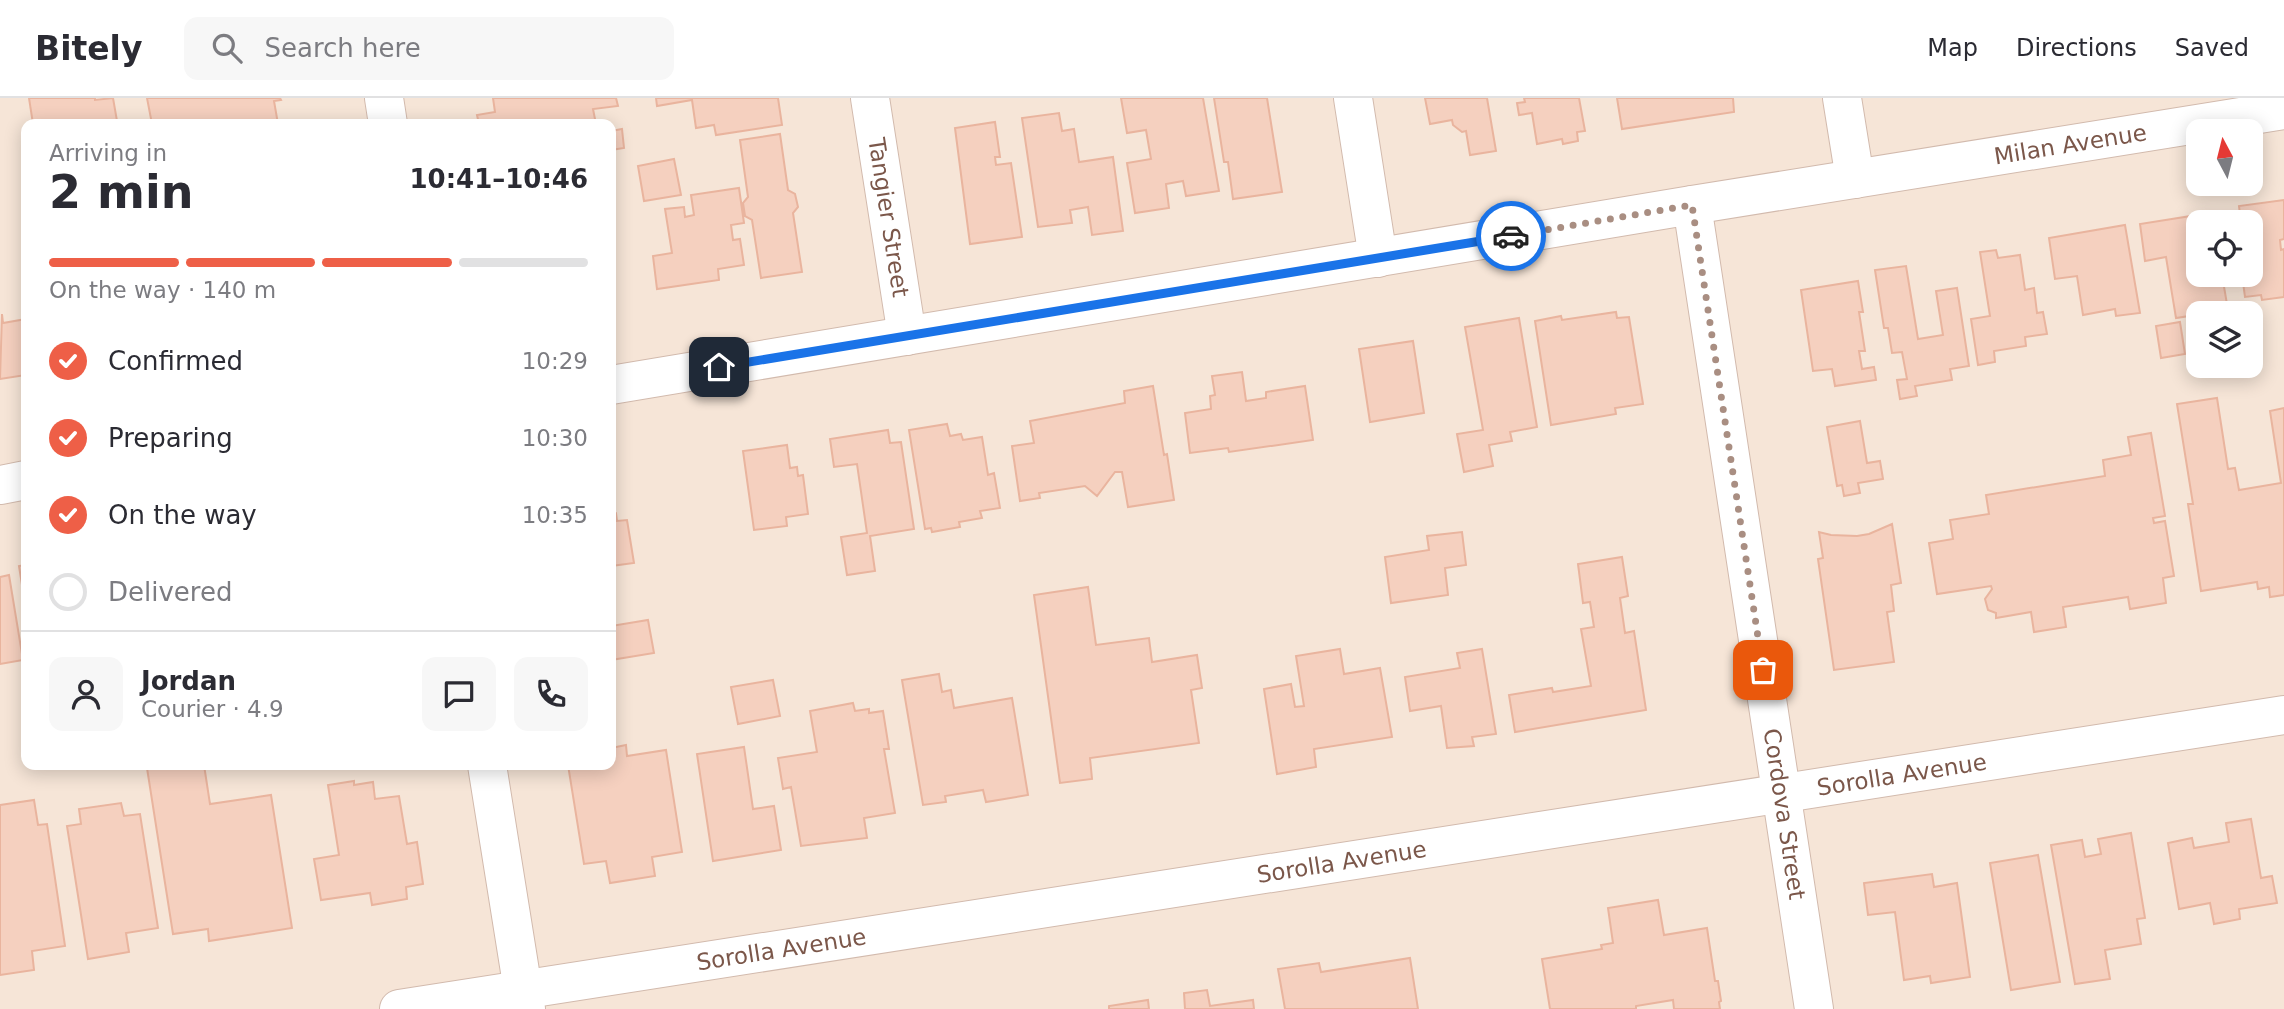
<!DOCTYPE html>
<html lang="en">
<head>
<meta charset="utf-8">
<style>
	:root { --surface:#fff; --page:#f7f7f7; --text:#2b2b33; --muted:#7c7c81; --line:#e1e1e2; --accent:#ee5f47 }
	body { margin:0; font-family:"DejaVu Sans",sans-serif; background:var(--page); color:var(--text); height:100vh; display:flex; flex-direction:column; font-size:26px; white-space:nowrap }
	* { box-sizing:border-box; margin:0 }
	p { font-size:23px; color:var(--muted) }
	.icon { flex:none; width:38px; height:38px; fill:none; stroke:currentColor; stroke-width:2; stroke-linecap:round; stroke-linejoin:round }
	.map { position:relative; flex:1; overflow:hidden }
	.side { position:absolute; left:21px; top:21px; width:595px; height:651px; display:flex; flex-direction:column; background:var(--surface); border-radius:14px; box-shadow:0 4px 18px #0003 }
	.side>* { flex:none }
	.needle { width:46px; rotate:353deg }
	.buttons { position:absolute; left:2186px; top:21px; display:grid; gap:14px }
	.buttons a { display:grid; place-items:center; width:77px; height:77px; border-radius:14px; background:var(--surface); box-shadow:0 4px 18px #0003; font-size:35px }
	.pin { position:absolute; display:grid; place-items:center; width:60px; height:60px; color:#fff; margin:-30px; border-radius:14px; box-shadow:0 4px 10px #0006 }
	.courier { position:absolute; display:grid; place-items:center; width:70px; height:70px; margin:-35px; border:5px solid #1a73e8; border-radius:50%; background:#fff; color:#222; box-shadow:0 2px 9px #0007 }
	.head em { font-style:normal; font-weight:600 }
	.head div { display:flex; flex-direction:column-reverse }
	.head { display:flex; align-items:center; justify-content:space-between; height:119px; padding:0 28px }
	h1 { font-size:46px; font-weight:600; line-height:52px }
	.bar { display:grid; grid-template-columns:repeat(4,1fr); gap:10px 7px; align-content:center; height:84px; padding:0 28px }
	.bar i { height:9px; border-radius:5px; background:var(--line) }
	.bar .on { background:var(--accent) }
	.bar p { grid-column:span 4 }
	.line { display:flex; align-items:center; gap:18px; padding:0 28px; border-top:2px solid var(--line) }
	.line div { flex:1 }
	.round { display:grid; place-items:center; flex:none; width:74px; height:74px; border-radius:14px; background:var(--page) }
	ol { padding:0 28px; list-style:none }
	li { display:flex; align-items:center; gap:21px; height:77px }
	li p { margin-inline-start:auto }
	li .icon { padding:7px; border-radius:50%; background:var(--accent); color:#fff; stroke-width:4 }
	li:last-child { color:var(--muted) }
	li i { width:38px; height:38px; border:4px solid var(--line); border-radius:50% }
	header { display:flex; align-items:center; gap:42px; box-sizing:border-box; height:98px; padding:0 35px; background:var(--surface); border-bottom:2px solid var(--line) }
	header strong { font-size:33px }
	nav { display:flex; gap:38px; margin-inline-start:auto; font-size:24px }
	.search { width:490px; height:63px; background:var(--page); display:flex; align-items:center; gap:18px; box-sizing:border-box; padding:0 24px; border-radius:14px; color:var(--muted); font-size:26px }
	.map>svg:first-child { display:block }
</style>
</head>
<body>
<header>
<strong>Bitely</strong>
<div class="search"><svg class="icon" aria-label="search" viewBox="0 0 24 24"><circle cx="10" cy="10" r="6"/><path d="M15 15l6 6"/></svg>Search here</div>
<nav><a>Map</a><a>Directions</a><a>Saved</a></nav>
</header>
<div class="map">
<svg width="2284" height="911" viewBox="0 0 2284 911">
	<rect width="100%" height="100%" fill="#fef4e9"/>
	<!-- residential -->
	<path fill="#f6e5d7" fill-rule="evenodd" d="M 0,0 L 2284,0 L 2284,911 L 0,911 ZM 26,26 L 611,26 L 611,667 L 26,667 ZM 2198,33 L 2250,33 L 2250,86 L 2198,86 ZM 2198,124 L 2250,124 L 2250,177 L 2198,177 ZM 2198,215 L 2250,215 L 2250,268 L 2198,268 Z"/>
	<!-- building -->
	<path fill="#f5d0bf" stroke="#e9b49e" stroke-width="2" d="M 29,0 L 95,0 L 95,2 L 113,0 L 117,23 L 98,26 L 33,26 Z
		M 147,0 L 280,0 L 281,2 L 274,3 L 278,26 L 152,26 Z
		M 493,0 L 616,0 L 618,8 L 593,11 L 596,26 L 479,26 L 477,17 L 495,14 Z
		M 656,0 L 778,0 L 782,27 L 716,37 L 714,27 L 696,30 L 692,2 L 657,8 Z
		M 1121,0 L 1203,0 L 1219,93 L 1186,98 L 1183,83 L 1166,86 L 1169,110 L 1135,115 L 1127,65 L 1151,61 L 1146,32 L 1127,35 Z
		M 1214,0 L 1267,0 L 1282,94 L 1233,101 L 1228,64 L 1224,64 Z
		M 1425,0 L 1487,0 L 1496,53 L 1470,57 L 1466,33 L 1462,34 L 1453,27 L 1452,22 L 1430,26 Z
		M 1524,0 L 1579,0 L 1585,33 L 1577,34 L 1578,43 L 1563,46 L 1562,41 L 1537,46 L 1532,15 L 1519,17 L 1517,5 L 1525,4 Z
		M 1617,0 L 1733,0 L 1734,14 L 1622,31 Z
		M 1059,15 L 1062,33 L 1074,31 L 1079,64 L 1113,59 L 1123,133 L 1092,137 L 1088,109 L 1070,112 L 1072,125 L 1038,129 L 1022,20 Z
		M 995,24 L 1000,59 L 995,59 L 996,67 L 1011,65 L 1022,139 L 970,146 L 955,30 Z
		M 622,31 L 624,50 L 611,52 L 611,33 Z
		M 780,36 L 788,92 L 795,96 L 798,109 L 793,115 L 802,174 L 761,180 L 752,122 L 745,118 L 743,105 L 748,99 L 740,42 Z
		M 674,61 L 681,97 L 644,103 L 638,68 Z
		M 739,90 L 744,125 L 731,127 L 733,142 L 740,141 L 744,167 L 718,171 L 719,182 L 657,191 L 653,158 L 672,155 L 665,111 L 684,109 L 685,119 L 694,117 L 691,97 Z
		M 2284,102 L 2284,141 L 2280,142 L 2281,152 L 2284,151 L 2284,199 L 2262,202 L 2261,197 L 2245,199 L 2242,177 L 2250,177 L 2250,124 L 2241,124 L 2239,108 Z
		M 2191,118 L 2193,133 L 2198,132 L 2198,177 L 2222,177 L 2228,212 L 2176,220 L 2166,159 L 2145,163 L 2140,126 Z
		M 2125,127 L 2140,215 L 2116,218 L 2115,211 L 2083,217 L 2077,178 L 2055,181 L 2049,140 Z
		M 1996,152 L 1998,160 L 2020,157 L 2025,192 L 2034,190 L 2037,215 L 2043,214 L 2047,236 L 2025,239 L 2026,248 L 1994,253 L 1995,264 L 1978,267 L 1971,221 L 1990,218 L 1980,154 Z
		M 1906,168 L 1918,241 L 1943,237 L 1936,193 L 1957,190 L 1969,268 L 1950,271 L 1952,282 L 1915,288 L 1917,298 L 1900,301 L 1897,282 L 1907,281 L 1902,254 L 1892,255 L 1888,230 L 1884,230 L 1875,172 Z
		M 1858,183 L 1863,214 L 1859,214 L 1865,253 L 1859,253 L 1862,271 L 1874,269 L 1876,282 L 1835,288 L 1832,271 L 1813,273 L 1801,192 Z
		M 1616,214 L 1617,220 L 1629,219 L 1643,306 L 1615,310 L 1616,316 L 1551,327 L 1535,223 L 1561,218 L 1562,222 Z
		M 2,216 L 3,225 L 26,221 L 26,277 L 0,281 Z
		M 1519,220 L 1537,329 L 1510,334 L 1512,343 L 1489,347 L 1493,368 L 1464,374 L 1457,336 L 1483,332 L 1465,229 Z
		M 2180,224 L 2185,256 L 2161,260 L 2156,228 Z
		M 1413,243 L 1424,315 L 1370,324 L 1359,251 Z
		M 1242,274 L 1246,303 L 1266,300 L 1266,294 L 1305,288 L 1313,342 L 1229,354 L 1228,350 L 1190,355 L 1185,315 L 1211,311 L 1210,298 L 1215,297 L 1212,278 Z
		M 1153,288 L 1164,357 L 1167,356 L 1174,402 L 1128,409 L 1122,374 L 1115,374 L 1097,398 L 1085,388 L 1039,395 L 1040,400 L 1020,403 L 1012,348 L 1034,345 L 1030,323 L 1125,305 L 1124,293 Z
		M 2217,300 L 2228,371 L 2235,370 L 2239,392 L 2281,385 L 2270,313 L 2284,310 L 2284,497 L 2270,499 L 2269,489 L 2258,491 L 2257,484 L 2201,493 L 2188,406 L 2193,406 L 2177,306 Z
		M 1860,323 L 1867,365 L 1880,363 L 1883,381 L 1858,385 L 1860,395 L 1844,398 L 1842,387 L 1837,388 L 1827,329 Z
		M 947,326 L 950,338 L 961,336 L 963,342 L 982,339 L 988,377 L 994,375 L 1000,410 L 980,413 L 982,420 L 959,424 L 960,429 L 932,434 L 931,430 L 925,431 L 909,332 Z
		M 888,332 L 890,345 L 901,344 L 914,431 L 870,438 L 875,473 L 847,477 L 841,439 L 867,435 L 857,366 L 834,369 L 830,341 Z
		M 2151,335 L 2165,418 L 2153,420 L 2154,425 L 2165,423 L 2174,478 L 2163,480 L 2166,505 L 2130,511 L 2128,499 L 2063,509 L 2066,529 L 2034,534 L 2031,514 L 1996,520 L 1996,515 L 1988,512 L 1985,501 L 1992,491 L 1991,488 L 1937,496 L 1929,445 L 1953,441 L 1950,422 L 1989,416 L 1986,397 L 2105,378 L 2103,362 L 2131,357 L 2128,339 Z
		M 787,347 L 790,370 L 797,369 L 798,378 L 803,377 L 808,416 L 786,419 L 787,428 L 754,432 L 743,353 Z
		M 611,412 L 616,415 L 617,423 L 627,422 L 634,465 L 611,468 Z
		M 1892,426 L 1901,485 L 1891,487 L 1894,513 L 1887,514 L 1894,564 L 1834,572 L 1818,461 L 1823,460 L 1819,434 L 1831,437 L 1857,438 L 1869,436 Z
		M 1462,434 L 1466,467 L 1445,470 L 1448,497 L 1391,505 L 1385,459 L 1429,452 L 1427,438 Z
		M 1622,459 L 1628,498 L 1620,500 L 1625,535 L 1634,533 L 1646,612 L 1515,634 L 1509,597 L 1552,590 L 1553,594 L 1591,588 L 1581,531 L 1594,529 L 1590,504 L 1583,505 L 1578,466 Z
		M 26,467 L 26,512 L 19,468 Z
		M 9,477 L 23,562 L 0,566 L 0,479 Z
		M 1088,489 L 1096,547 L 1149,540 L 1152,564 L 1197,557 L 1202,590 L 1191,592 L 1199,645 L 1090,660 L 1092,681 L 1060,685 L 1034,497 Z
		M 648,522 L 654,555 L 611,562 L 611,528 Z
		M 1340,551 L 1344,576 L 1380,570 L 1392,639 L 1314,651 L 1316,669 L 1277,676 L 1264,591 L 1291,586 L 1295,609 L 1304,608 L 1296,558 Z
		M 1482,551 L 1496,636 L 1472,639 L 1474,648 L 1447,650 L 1441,608 L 1410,613 L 1405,579 L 1460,570 L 1457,555 Z
		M 939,576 L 942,594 L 951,592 L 954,610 L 1012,600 L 1028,697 L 986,704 L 983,692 L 945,698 L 946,704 L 923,707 L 902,582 Z
		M 773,582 L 780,618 L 738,626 L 731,589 Z
		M 853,605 L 855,613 L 869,611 L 869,615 L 883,613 L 889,651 L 884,651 L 895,715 L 864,720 L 867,740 L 801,748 L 791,689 L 783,691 L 778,660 L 817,654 L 810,613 Z
		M 626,647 L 627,658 L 666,652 L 682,754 L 652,759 L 655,778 L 610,785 L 606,763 L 584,766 L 568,667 L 611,667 L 611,650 Z
		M 744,649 L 753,711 L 774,708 L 781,752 L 713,763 L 697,656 Z
		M 170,667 L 204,667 L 210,706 L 271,697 L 292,830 L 209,843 L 208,831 L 173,836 L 147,670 Z
		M 354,683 L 354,687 L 373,684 L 375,701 L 399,698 L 407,746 L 417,744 L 423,786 L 406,789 L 407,801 L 372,807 L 370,795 L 321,802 L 314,761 L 339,757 L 328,687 Z
		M 34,702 L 38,727 L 47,726 L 65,848 L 32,853 L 34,872 L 0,877 L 0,707 Z
		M 121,705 L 124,718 L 140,716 L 158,830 L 126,835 L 129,854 L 88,861 L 67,728 L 81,726 L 79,711 Z
		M 2251,721 L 2261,780 L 2272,778 L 2277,805 L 2239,811 L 2240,821 L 2214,826 L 2210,805 L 2179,811 L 2168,745 L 2192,740 L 2194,750 L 2229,744 L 2226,725 Z
		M 2131,735 L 2145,820 L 2137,821 L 2141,846 L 2105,852 L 2110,881 L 2075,886 L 2051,747 L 2082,742 L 2085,759 L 2101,756 L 2098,741 Z
		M 2038,757 L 2060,884 L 2011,892 L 1990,765 Z
		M 1932,776 L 1934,789 L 1957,785 L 1970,879 L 1931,885 L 1930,878 L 1904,882 L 1895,814 L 1868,817 L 1864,785 Z
		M 1658,802 L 1664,837 L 1707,830 L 1715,883 L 1718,883 L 1721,903 L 1719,904 L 1720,911 L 1674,911 L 1673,902 L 1636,908 L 1636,911 L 1550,911 L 1542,861 L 1602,851 L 1601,847 L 1613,845 L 1608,810 Z
		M 1410,860 L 1418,911 L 1285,911 L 1278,871 L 1319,865 L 1321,874 Z
		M 1207,892 L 1210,908 L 1253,902 L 1254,911 L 1185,911 L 1184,895 Z
		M 1148,902 L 1149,911 L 1109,911 L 1109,908 Z"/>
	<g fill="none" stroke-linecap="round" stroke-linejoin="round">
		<!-- street casing -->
		<g stroke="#d2baad" stroke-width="40">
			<g id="street">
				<path d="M 384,0 L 388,26"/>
				<path id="s1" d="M 870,0 L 907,238"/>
				<path d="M 1353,0 L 1378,160"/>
				<path d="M 1842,0 L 1855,81"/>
				<path id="s2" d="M 1692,107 L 1814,911"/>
				<path id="s3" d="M 611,287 L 1692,107 L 2284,12"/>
				<path d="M 0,387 L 26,382"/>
				<path d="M 487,667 L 526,911"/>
				<path id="s4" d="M 399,911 L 2284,617"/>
			</g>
		</g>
		<!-- street -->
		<use href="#street" stroke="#fff" stroke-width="38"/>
	</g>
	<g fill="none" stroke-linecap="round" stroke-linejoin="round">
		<!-- done -->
		<path stroke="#a98e82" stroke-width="7" stroke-dasharray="0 12.6" d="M 1511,138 L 1692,107 L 1763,572"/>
		<!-- route -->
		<path stroke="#1a73e8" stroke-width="9" d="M 719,269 L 1511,138"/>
	</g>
	<g text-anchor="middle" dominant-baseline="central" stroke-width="5" stroke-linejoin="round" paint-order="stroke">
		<!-- street labels -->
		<g font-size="23" fill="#7b574a" stroke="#fff8f1">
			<text stroke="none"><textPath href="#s3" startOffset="1479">Milan Avenue</textPath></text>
			<text stroke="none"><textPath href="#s1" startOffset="121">Tangier Street</textPath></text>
			<text stroke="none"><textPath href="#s4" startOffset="1521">Sorolla Avenue</textPath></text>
			<text stroke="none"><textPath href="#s2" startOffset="616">Cordova Street</textPath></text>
			<text stroke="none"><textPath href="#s4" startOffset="954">Sorolla Avenue</textPath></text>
			<text stroke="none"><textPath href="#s4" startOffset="387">Sorolla Avenue</textPath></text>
		</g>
	</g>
</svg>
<div class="buttons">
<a><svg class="needle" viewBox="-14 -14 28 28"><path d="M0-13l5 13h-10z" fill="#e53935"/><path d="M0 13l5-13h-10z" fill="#7c7c81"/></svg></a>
<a><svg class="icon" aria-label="locate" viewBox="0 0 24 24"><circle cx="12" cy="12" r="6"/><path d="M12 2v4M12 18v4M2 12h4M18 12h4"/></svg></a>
<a><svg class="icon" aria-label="layers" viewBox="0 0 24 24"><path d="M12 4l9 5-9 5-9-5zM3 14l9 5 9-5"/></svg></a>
</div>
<div class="pin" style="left:1763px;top:572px;background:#ea580c"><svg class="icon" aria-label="bag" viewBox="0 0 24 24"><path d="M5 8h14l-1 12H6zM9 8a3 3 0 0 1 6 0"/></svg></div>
<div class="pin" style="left:719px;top:269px;background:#1f2937"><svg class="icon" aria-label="home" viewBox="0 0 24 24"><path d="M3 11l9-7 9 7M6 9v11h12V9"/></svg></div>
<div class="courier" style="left:1511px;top:138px"><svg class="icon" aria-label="car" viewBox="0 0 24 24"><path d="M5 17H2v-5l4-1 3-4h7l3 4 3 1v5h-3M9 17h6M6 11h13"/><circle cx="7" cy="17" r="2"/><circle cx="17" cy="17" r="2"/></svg></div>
<section class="side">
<div class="head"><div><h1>2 min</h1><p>Arriving in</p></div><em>10:41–10:46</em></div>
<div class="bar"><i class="on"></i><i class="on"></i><i class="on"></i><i></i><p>On the way · 140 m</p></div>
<ol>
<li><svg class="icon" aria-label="check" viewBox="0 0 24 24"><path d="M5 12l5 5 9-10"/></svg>Confirmed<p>10:29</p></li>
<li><svg class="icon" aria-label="check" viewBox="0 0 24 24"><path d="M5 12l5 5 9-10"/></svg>Preparing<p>10:30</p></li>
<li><svg class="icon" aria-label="check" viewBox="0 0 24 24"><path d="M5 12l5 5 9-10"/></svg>On the way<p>10:35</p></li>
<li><i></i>Delivered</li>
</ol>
<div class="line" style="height:126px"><a class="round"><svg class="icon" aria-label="person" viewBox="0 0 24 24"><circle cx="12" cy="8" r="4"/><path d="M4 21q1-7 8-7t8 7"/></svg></a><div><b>Jordan</b><p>Courier · 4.9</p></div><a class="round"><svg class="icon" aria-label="chat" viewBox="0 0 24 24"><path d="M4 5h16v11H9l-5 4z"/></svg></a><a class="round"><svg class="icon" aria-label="phone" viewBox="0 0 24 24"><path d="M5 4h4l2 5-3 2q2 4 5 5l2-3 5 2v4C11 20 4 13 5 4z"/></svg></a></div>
</section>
</div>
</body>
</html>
